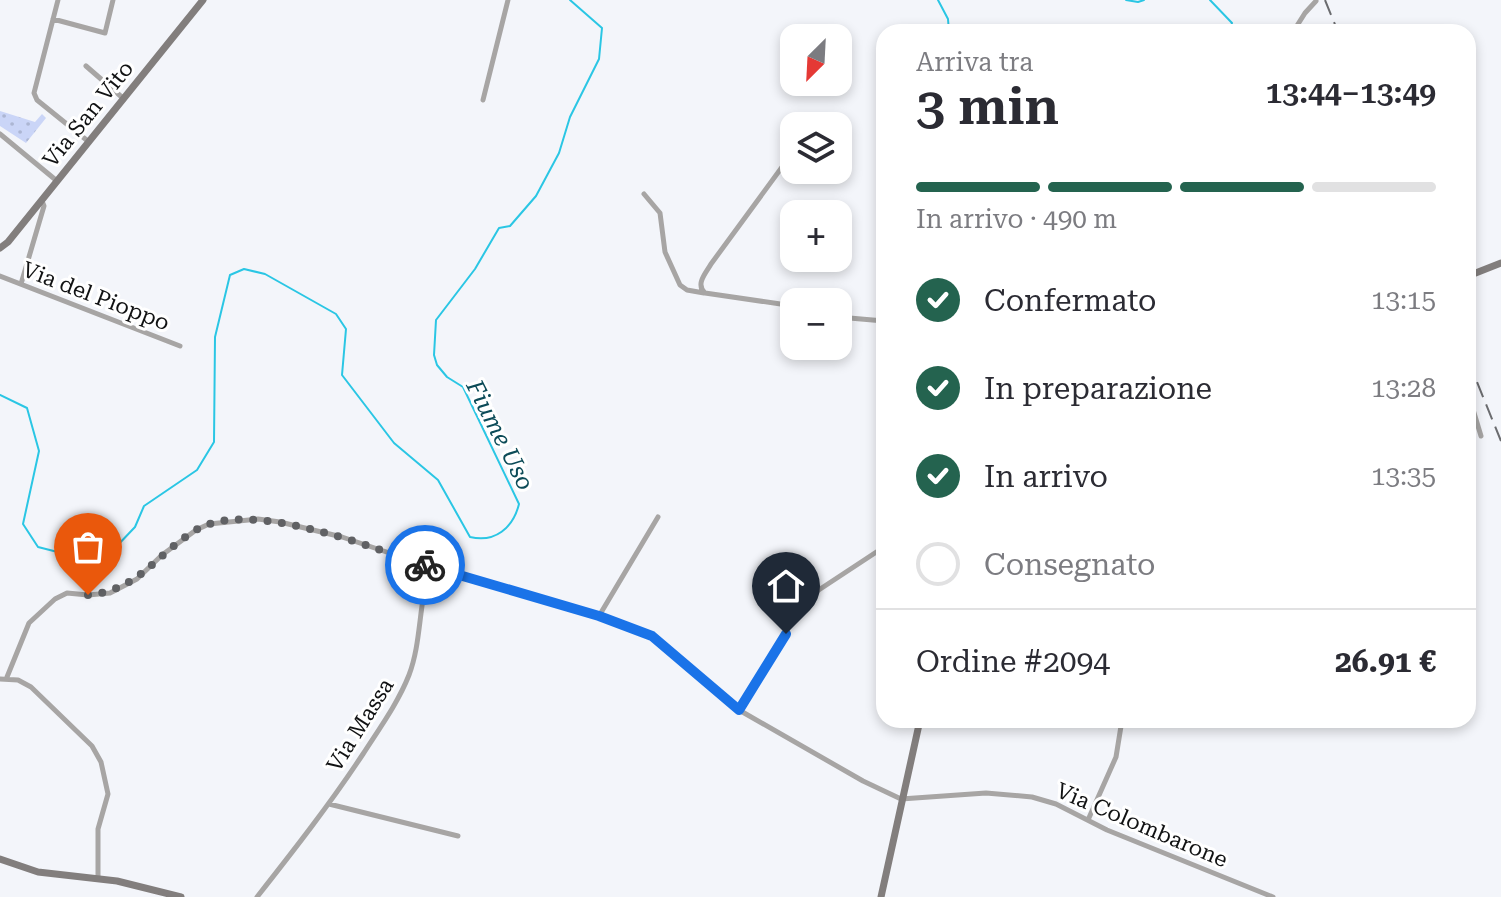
<!DOCTYPE html>
<html lang="it">
<head>
<meta charset="utf-8">
<style>
	:root { --surface:#fff; --page:#f7f7f7; --text:#2b2b33; --muted:#7c7c81; --line:#e1e1e2; --accent:#24634f }
	body { margin:0; font-family:"Roboto Serif",serif; background:var(--page); color:var(--text); height:100vh; display:flex; flex-direction:column; font-size:30px; white-space:nowrap }
	* { box-sizing:border-box; margin:0 }
	p { font-size:26px; color:var(--muted) }
	.icon { flex:none; width:44px; height:44px; fill:none; stroke:currentColor; stroke-width:2; stroke-linecap:round; stroke-linejoin:round }
	.map { position:relative; flex:1; overflow:hidden }
	.sheet { position:absolute; left:876px; top:24px; width:600px; height:704px; display:flex; flex-direction:column; background:var(--surface); border-radius:24px; box-shadow:0 4px 12px #0003 }
	.sheet>* { flex:none }
	.needle { width:52px; rotate:204deg }
	.controls { position:absolute; left:780px; top:24px; display:grid; gap:16px }
	.controls a { display:grid; place-items:center; width:72px; height:72px; border-radius:16px; background:var(--surface); box-shadow:0 4px 12px #0003; font-size:40px }
	.pin { position:absolute; display:grid; place-items:center; width:68px; height:68px; color:#fff; margin:-82px -34px; border-radius:50% 50% 50% 0; rotate:-45deg; box-shadow:0 0 8px #0007 }
	.pin .icon { rotate:45deg }
	.courier { position:absolute; display:grid; place-items:center; width:80px; height:80px; margin:-40px; border:6px solid #1a73e8; border-radius:50%; background:#fff; color:#222; box-shadow:0 2px 10px #0007 }
	.overview em { font-style:normal; font-weight:600 }
	.overview div { display:flex; flex-direction:column-reverse }
	.overview { display:flex; align-items:center; justify-content:space-between; height:136px; padding:0 40px }
	h1 { font-size:52px; font-weight:600; line-height:60px }
	.bar { display:grid; grid-template-columns:repeat(4,1fr); gap:12px 8px; align-content:center; height:96px; padding:0 40px }
	.bar i { height:10px; border-radius:6px; background:var(--line) }
	.bar .current { background:var(--accent) }
	.bar p { grid-column:span 4 }
	.line { display:flex; align-items:center; gap:20px; padding:0 40px; border-top:2px solid var(--line) }
	.line div { flex:1 }
	ol { padding:0 40px; list-style:none }
	li { display:flex; align-items:center; gap:24px; height:88px }
	li p { margin-inline-start:auto }
	li .icon { padding:8px; border-radius:50%; background:var(--accent); color:#fff; stroke-width:4 }
	li:last-child { color:var(--muted) }
	li i { width:44px; height:44px; border:4px solid var(--line); border-radius:50% }
	.map>svg:first-child { display:block }
</style>
</head>
<body>
<div class="map">
<svg width="1501" height="897" viewBox="0 0 1501 897">
	<defs>
		<pattern id="grass-dots" width="8" height="8" patternUnits="userSpaceOnUse" patternTransform="scale(2)"><rect width="8" height="8" fill="#cad5f7"/><path d="M2 2h.1M6 6h.1" fill="none" stroke="#acb6d3" stroke-width="1.8" stroke-linecap="round"/></pattern>
	</defs>
	<rect width="100%" height="100%" fill="#f3f5fa"/>
	<!-- grass -->
	<path fill="url(#grass-dots)" d="M 0,111 L 35,122 L 42,114 L 46,118 L 26,143 L 0,126 Z"/>
	<g fill="none" stroke-linecap="round" stroke-linejoin="round">
		<!-- stream -->
		<path stroke="#2ac6e4" stroke-width="2" d="M 938,0 L 948,19 L 949,32
			M 1126,0 L 1138,2 L 1144,0
			M 1210,0 L 1232,23 L 1229,32
			M 0,395 L 27,408 L 39,451 L 23,524 L 38,547 L 89,560 L 115,548 L 135,527 L 144,506 L 197,470 L 214,442 L 215,337 L 230,275 L 244,269 L 265,274 L 336,314 L 346,329 L 342,375 L 394,443 L 438,480 L 470,537 C 495,543 513,528 519,504 L 463,387 L 447,377 L 437,365 L 434,355 L 436,320 L 475,269 L 499,228 L 510,226 L 536,196 L 559,153 L 570,117 L 599,59 L 602,28 L 570,0"/>
		<!-- street -->
		<path stroke="#a7a5a4" stroke-width="5" d="M 58,0 L 34,93 L 37,100 L 89,142
			M 53,19 L 105,33 L 113,0
			M 1293,32 L 1305,13 L 1316,1
			M 86,66 L 124,99
			M 483,100 L 508,0
			M 0,134 L 57,181
			M 784,158 L 785,163 L 711,264 C 706,273 695,284 705,293 L 794,306
			M 644,194 L 660,213 L 665,252 L 680,285 L 687,290 L 704,293
			M 0,276 L 180,346
			M 21,284 L 44,206 L 42,201
			M 838,317 L 884,321
			M 1468,393 L 1481,436
			M 599,616 L 658,517
			M 7,677 L 29,623 L 55,599 L 67,593 L 88,595 L 110,593 L 137,579 L 162,555 L 196,530 L 209,524 L 258,519 L 280,522 L 342,537 L 431,567 L 599,616 L 652,636 L 739,710 L 863,781 L 901,799 L 986,793 L 1032,797 L 1056,804 L 1107,830 L 1273,897
			M 0,679 L 18,680 L 31,687 L 92,746 L 101,762 L 108,794 L 98,829 L 98,879
			M 739,710 L 786,634 L 795,609 L 802,601 L 884,547
			M 329,804 L 458,836
			M 1088,820 L 1116,757 L 1122,720
			M 257,897 C 294,850 330,804 363,754 C 379,729 398,703 409,675 C 422,641 418,602 431,567"/>
		<!-- secondary -->
		<path stroke="#827e7d" stroke-width="7" d="M 0,248 L 8,242 L 203,0
			M 1468,276 L 1501,263
			M 0,859 L 38,872 L 117,881 L 181,897
			M 881,897 L 920,720"/>
		<!-- rail -->
		<path stroke="#6b6c6f" stroke-width="2" stroke-dasharray="16 8" stroke-linecap="butt" d="M 1325,0 L 1338,32
			M 1468,360 L 1501,441"/>
	</g>
	<g fill="none" stroke-linecap="round" stroke-linejoin="round">
		<!-- done -->
		<path stroke="#606164" stroke-width="8" stroke-dasharray="0 14.4" d="M 88,595 C 139,590 155,555 196,530 C 248,498 370,547 425,565"/>
		<!-- route -->
		<path stroke="#1a73e8" stroke-width="10" d="M 425,565 L 599,616 L 652,636 L 739,710 L 786,634"/>
	</g>
	<g text-anchor="middle" dominant-baseline="central" stroke-width="6" stroke-linejoin="round" paint-order="stroke">
		<!-- street labels -->
		<g font-size="22" fill="#111213" stroke="#fff">
			<text transform="translate(88 114) rotate(-51)">Via San Vito</text>
			<text transform="translate(96 296) rotate(21)">Via del Pioppo</text>
			<text transform="translate(360 725) rotate(-58)">Via Massa</text>
			<text transform="translate(1142 825) rotate(23)">Via Colombarone</text>
		</g>
		<!-- water labels -->
		<g font-size="24" font-style="italic" fill="#0c4b58" stroke="#fff">
			<text transform="translate(500 435) rotate(63)">Fiume Uso</text>
		</g>
	</g>
</svg>
<div class="controls">
<a><svg class="needle" viewBox="-14 -14 28 28"><path d="M0-13l5 13h-10z" fill="#e53935"/><path d="M0 13l5-13h-10z" fill="#7c7c81"/></svg></a>
<a><svg class="icon" aria-label="layers" viewBox="0 0 24 24"><path d="M12 4l9 5-9 5-9-5zM3 14l9 5 9-5"/></svg></a>
<a>+</a>
<a>−</a>
</div>
<div class="pin" style="left:88px;top:595px;background:#ea580c"><svg class="icon" aria-label="bag" viewBox="0 0 24 24"><path d="M5 8h14l-1 12H6zM9 8a3 3 0 0 1 6 0"/></svg></div>
<div class="pin" style="left:786px;top:634px;background:#1f2937"><svg class="icon" aria-label="home" viewBox="0 0 24 24"><path d="M3 11l9-7 9 7M6 9v11h12V9"/></svg></div>
<div class="courier" style="left:425px;top:565px"><svg class="icon" aria-label="bike" viewBox="0 0 24 24"><circle cx="6" cy="16" r="4"/><circle cx="18" cy="16" r="4"/><path d="M6 16l4-8h5l3 8M10 8l3 8H6M13 5h3"/></svg></div>
<section class="sheet">
<div class="overview"><div><h1>3 min</h1><p>Arriva tra</p></div><em>13:44–13:49</em></div>
<div class="bar"><i class="current"></i><i class="current"></i><i class="current"></i><i></i><p>In arrivo · 490 m</p></div>
<ol>
<li><svg class="icon" aria-label="check" viewBox="0 0 24 24"><path d="M5 12l5 5 9-10"/></svg>Confermato<p>13:15</p></li>
<li><svg class="icon" aria-label="check" viewBox="0 0 24 24"><path d="M5 12l5 5 9-10"/></svg>In preparazione<p>13:28</p></li>
<li><svg class="icon" aria-label="check" viewBox="0 0 24 24"><path d="M5 12l5 5 9-10"/></svg>In arrivo<p>13:35</p></li>
<li><i></i>Consegnato</li>
</ol>
<div class="line" style="height:104px"><div>Ordine #2094</div><b>26.91 €</b></div>
</section>
</div>
</body>
</html>
